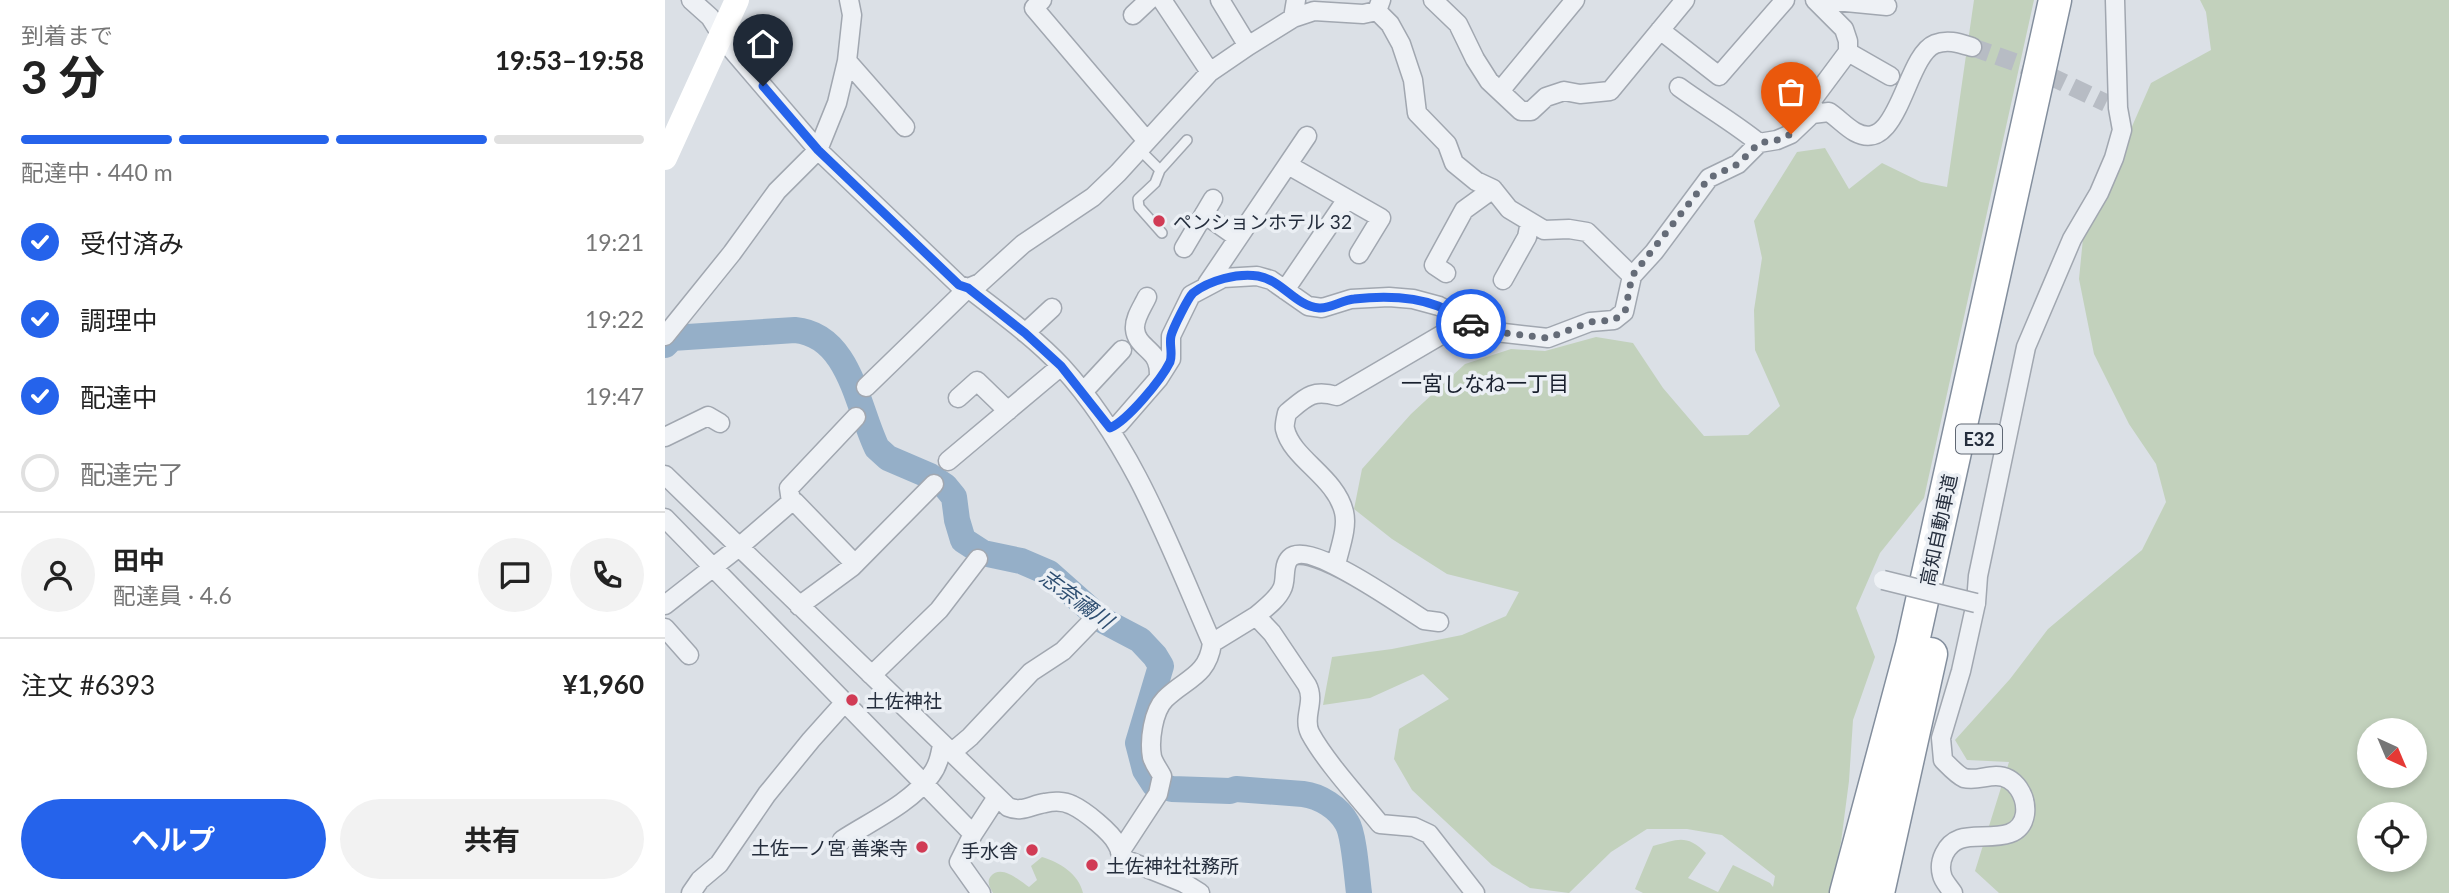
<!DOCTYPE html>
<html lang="ja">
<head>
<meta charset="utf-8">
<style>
	:root { --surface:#fff; --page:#f2f2f2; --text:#222; --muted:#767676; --line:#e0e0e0; --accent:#2563eb }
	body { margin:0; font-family:Lato,"Noto Sans JP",sans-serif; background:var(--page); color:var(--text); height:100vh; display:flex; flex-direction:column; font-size:26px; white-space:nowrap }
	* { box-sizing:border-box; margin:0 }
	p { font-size:23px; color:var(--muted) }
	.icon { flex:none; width:38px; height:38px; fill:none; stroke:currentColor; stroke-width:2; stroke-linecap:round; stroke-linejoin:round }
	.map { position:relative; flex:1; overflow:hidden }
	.details { display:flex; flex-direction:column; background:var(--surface); width:665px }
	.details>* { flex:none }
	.needle { width:46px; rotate:136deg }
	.buttons { position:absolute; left:1692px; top:718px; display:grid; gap:14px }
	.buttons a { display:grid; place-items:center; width:70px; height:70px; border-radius:50%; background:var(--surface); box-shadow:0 4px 10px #0003; font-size:35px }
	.pin { position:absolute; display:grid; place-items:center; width:60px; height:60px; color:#fff; margin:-72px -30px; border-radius:50% 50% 50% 0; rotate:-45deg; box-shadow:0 0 7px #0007 }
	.pin .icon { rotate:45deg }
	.courier { position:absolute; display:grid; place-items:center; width:70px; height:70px; margin:-35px; border:5px solid #2563eb; border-radius:50%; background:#fff; color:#222; box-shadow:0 2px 9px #0007 }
	.head em { font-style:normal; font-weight:700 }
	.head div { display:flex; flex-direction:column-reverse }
	.head { display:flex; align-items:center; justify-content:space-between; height:119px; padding:0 21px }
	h1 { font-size:46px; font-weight:700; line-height:52px }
	.bar { display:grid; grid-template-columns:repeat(4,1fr); gap:10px 7px; align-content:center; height:84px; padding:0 21px }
	.bar i { height:9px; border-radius:5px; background:var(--line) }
	.bar .selected { background:var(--accent) }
	.bar p { grid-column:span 4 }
	.line { display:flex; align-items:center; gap:18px; padding:0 21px; border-top:2px solid var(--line) }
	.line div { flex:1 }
	.round { display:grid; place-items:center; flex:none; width:74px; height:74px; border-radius:37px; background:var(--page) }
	ol { padding:0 21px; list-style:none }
	li { display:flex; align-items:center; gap:21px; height:77px }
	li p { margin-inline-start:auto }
	li .icon { padding:7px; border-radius:50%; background:var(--accent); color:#fff; stroke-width:4 }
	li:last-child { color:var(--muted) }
	li i { width:38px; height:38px; border:4px solid var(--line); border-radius:50% }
	.cta { display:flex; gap:14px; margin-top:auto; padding:14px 21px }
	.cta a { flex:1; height:80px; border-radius:42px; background:var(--accent); color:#fff; font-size:28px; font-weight:700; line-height:80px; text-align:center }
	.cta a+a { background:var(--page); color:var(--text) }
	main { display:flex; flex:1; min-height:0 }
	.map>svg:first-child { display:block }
</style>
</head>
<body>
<main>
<section class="details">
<div class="head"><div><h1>3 分</h1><p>到着まで</p></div><em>19:53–19:58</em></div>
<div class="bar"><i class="selected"></i><i class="selected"></i><i class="selected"></i><i></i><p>配達中 · 440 m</p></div>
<ol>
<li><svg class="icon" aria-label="check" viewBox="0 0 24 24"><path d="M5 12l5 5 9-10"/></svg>受付済み<p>19:21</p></li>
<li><svg class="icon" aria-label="check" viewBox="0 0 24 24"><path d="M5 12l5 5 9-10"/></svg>調理中<p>19:22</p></li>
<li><svg class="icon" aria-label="check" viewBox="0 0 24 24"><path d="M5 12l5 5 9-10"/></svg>配達中<p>19:47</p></li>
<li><i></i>配達完了</li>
</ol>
<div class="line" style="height:126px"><a class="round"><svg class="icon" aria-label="person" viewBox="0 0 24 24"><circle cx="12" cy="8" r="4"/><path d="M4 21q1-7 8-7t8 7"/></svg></a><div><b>田中</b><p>配達員 · 4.6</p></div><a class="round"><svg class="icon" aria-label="chat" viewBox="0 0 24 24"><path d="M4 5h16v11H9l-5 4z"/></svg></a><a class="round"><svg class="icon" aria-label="phone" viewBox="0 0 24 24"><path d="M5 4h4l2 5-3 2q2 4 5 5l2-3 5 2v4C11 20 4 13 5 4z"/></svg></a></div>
<div class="line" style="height:91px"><div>注文 #6393</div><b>¥1,960</b></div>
<div class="cta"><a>ヘルプ</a><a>共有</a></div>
</section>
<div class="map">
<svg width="1784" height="893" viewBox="0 0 1784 893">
	<rect width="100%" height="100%" fill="#dbe0e6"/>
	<!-- green -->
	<path fill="#c2d1bc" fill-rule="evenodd" d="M 1309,0 L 1369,0 L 1259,498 L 1215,553 L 1191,608 L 1210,657 L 1188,720 L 1184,781 L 1176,842 L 1166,893 L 978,893 L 970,889 L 988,846 C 1012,840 1021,833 1041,853 L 1023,878 L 1053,892 L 1068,865 L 1105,883 L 1108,887 L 1110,876 L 1057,835 L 1022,829 L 982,829 L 946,852 L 904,893 L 865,888 L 827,865 L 747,790 L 729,759 L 734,729 L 784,699 L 758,674 L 705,698 L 658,705 L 667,657 L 727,649 L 797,635 L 841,616 L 854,592 L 782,574 L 727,539 L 689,509 L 697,469 L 746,414 L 800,364 L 846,349 L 880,351 L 931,337 L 968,343 L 998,388 L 1039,436 L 1083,435 L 1115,406 L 1090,350 L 1089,310 L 1097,258 L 1089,221 L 1132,152 L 1160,148 L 1184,189 L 1217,163 L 1256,182 L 1282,187 Z
		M 1535,0 L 1784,0 L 1784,893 L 1334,893 L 1310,871 L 1344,762 L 1302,760 L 1290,740 L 1345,679 L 1383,629 L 1477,550 L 1501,502 L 1491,464 L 1464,424 L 1429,354 L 1414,279 L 1419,228 L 1449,183 L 1465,131 L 1486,83 L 1546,50 L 1541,12 ZM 1704,730 L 1750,730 L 1750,775 L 1704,775 ZM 1704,814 L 1750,814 L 1750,859 L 1704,859 Z
		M 377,857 C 394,862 414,874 418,893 L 328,893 C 325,887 321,882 326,876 C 336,864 354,880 364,887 L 372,880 L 366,866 Z"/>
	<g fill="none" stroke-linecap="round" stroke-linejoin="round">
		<!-- river -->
		<path stroke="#95afc8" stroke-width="26" d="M 0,345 L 7,338 L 130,330 C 185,335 192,407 212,448 L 223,458 L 265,476 L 280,486 L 289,497 L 292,520 L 298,540 L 318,553 L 356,561 L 384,573 L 437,620 L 475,640 L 490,656 L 496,666 L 473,743 L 480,770 L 489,784 L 507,789 L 565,791 L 571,789 L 638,794 C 655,796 674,808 682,823 C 689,834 692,878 694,893"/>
		<!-- minor-tunnel -->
		<path stroke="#b7bcc4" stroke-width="18" stroke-dasharray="18 9" stroke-linecap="butt" d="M 1307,47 L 1372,70 L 1441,103"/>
		<!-- service casing -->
		<g stroke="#a1a7b0" stroke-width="12">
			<path id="service" d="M 475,150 L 495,170
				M 497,233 L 474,207 L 473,199 L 490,183 L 495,170 L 522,140"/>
		</g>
		<!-- minor casing -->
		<g stroke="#a1a7b0" stroke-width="21">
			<path id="minor" d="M 26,0 L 45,17 L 62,44 L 153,150 L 294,285 L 303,288 C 335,313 369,337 397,367 C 469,446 505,547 547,643 C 543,676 520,679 500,699 C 488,711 484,741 487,757 C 489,764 494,770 497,776 L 493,794 L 455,852
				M 377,0 L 369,8 L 482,141
				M 497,0 L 545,72
				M 555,0 L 583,46
				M 768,0 L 793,24 L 810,59 L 824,81 L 856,111 L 866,111 L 881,97 L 899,91 L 915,94 L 945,91 L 1020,0
				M 1160,0 L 1222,6
				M 712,11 L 725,24 L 736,44 L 748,80 L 752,113 L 782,144 L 789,163 L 811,181 L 828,189 L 844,209 L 879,230 L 904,229 L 922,232 L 967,276
				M 468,15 L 484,0
				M 628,18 L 631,0
				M 995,30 L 1054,76 L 1120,0
				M 1183,52 L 1225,76
				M 182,61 L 240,127
				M 1014,87 C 1040,106 1068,122 1094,143
				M 835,91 L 910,0
				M 1147,114 L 1148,99 L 1183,52 L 1183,41 L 1179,29 L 1150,0
				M 623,165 L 716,218 L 694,254
				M 539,214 L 573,238
				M 519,248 L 548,199
				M 781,273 L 769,265 L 799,210 L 828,189
				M 838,280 L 862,237 L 865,222
				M 542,284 L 642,136
				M 620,290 L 682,199
				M 482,297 C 478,306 469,318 470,329 C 471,342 482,347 489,356 C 494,363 494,370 494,378
				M 360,333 L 387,308
				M 0,336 L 67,253 L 112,191 L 153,150 L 172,103 L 182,61 L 187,15 L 184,0
				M 201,387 L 303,288 L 315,283 L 358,244 L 428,197 L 453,173 L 545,72 L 583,46 L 628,18 L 649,11 L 698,14 L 712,11 L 716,0
				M 418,392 L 457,350
				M 293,398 L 312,381 L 343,411
				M 445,428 L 454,424 L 494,378 L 506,359 L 506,336 L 526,295 L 558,278 L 592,276 L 606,280 L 643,306 L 657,308 L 686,299 L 724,297 L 748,299 L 774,306 L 822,331 L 883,338 L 925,322 L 949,320 L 959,312 L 967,276 L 989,252 L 1044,178 L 1073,164 L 1094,143 L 1112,140 L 1126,134 L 1147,114 L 1164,112 C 1173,118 1181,127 1190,132 C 1234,156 1240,56 1270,44 C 1283,39 1294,43 1307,47
				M 0,437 L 43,416 L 55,423
				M 283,461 L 396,366
				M 0,475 L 343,807 C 357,813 366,805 380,803 C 388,801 399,801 407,805 C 420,811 446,832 452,844 C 455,849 456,854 459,859 L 519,883 L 535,893
				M 126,502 L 130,502 L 190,564
				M 0,518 L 308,834
				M 671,565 C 674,550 683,528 679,512 C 671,477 627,459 620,429 C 619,425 621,418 622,413 C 641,397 647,389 672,396 L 800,321
				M 0,605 L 74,547 L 126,502 L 124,488 L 191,417
				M 134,606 L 187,567 L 269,484
				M 591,616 C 599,609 612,600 617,589 C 622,580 617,566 625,558 C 644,539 739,608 759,620 L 774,622
				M 0,628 L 24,655
				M 547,643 L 591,616 L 607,633 L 642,685 C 651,702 637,717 645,733 C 660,761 694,798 715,824 L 749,827 L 764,834 L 810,893
				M 205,674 L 209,673 L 274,610 L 313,559
				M 286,753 L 305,737 L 366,672 L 398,651 L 428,620
				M 177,840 C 206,821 245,804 266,775 C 273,766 275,756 277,745
				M 26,893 L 35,880 L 54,864 L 102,794 L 146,740 L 180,702
				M 316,893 L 294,862 L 308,834 L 332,797
				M 1288,893 C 1285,888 1278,881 1277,875 C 1273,861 1281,844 1295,839 C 1314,832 1355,846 1360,814 C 1362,797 1351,776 1331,776 C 1320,776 1310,781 1299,778 C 1292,775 1284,766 1278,760 L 1276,738 L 1296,671 L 1311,603 L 1313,576 L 1361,347 L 1407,239 L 1434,193 L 1449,158 L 1457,130 L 1453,108 L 1450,0"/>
		</g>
		<!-- motorway casing -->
		<g stroke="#838e9d" stroke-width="35">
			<path id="motorway" d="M 1181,893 L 1247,646 L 1390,0
				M 1213,893 L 1266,654"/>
		</g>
		<!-- service -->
		<use href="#service" stroke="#eef1f5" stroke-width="9"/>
		<!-- minor -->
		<use href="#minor" stroke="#eef1f5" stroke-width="18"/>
		<!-- secondary -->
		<path stroke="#fff" stroke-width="24" d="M 0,158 L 72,0"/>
		<!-- motorway -->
		<use href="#motorway" stroke="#fff" stroke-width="32"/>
		<!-- minor-bridge casing -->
		<g stroke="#a1a7b0" stroke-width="21" stroke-linecap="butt">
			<path id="minor-bridge" d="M 1218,580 L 1311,603"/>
		</g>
		<!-- minor-bridge -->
		<use href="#minor-bridge" stroke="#eef1f5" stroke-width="18"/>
	</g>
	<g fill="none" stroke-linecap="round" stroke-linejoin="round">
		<!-- done -->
		<path stroke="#656c78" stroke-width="7" stroke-dasharray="0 12.6" d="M 806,324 L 822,331 L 883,338 L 925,322 L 949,320 L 960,312 L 967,276 L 1044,178 L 1073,164 L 1094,143 L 1112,140 L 1126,134"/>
		<!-- route -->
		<path stroke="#2563eb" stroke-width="9" d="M 98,86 L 153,150 L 294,285 L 303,288 L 360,333 L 396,366 L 445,428 C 463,420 496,380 505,362 C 508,354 504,344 506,336 C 508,328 523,298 528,293 C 545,280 572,273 593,276 C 617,280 630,306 654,308 C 665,309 677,300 689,299 C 717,296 747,296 773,306 C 785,311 795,319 806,324"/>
	</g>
	<!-- markers -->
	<g fill="#d13b55" stroke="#ebeff4" stroke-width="2.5">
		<circle cx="494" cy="221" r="7"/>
		<circle cx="187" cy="700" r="7"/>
		<circle cx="257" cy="847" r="7"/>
		<circle cx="367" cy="850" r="7"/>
		<circle cx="427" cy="865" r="7"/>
	</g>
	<g text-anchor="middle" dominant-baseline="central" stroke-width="7" stroke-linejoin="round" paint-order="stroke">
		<!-- shield labels -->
		<rect fill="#ebeff4" stroke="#606874" stroke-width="2" x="1291" y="424.5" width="46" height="29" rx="5"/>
		<g font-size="18" font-weight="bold" fill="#252e3d">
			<text x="1314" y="439">E32</text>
		</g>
		<!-- poi labels -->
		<g font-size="19" fill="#252e3d" stroke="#ebeff4" text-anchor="start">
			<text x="508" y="221">ペンションホテル 32</text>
			<text x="201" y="700">土佐神社</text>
			<text x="243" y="847" text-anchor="end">土佐一ノ宮 善楽寺</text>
			<text x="353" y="850" text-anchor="end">手水舎</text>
			<text x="441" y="865">土佐神社社務所</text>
		</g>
		<!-- street labels -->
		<g font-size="19" fill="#252e3d" stroke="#ebeff4">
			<text transform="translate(1273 530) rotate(-78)">高知自動車道</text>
		</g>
		<!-- neighbourhood labels -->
		<g font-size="21" fill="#181f2d" stroke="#ebeff4">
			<text x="820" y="382">一宮しなね一丁目</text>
		</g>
		<!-- water labels -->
		<g font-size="21" font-style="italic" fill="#2e4e71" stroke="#ebeff4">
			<text transform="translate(412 598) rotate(36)">志奈禰川</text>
		</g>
	</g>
</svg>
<div class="buttons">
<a><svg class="needle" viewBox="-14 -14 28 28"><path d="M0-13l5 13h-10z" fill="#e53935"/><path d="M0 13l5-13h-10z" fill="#767676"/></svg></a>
<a><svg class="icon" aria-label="locate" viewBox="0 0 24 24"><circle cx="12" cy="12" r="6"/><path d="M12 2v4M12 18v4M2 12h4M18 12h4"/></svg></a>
</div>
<div class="pin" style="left:1126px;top:134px;background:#ea580c"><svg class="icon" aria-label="bag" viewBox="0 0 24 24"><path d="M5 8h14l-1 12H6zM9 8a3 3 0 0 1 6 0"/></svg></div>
<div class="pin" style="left:98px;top:86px;background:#1f2937"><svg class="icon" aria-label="home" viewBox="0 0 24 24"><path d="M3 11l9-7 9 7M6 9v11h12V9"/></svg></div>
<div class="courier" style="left:806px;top:324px"><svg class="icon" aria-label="car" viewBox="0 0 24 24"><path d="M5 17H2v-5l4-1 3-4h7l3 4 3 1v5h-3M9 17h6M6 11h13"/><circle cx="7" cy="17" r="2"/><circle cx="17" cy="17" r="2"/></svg></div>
</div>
</main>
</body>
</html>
